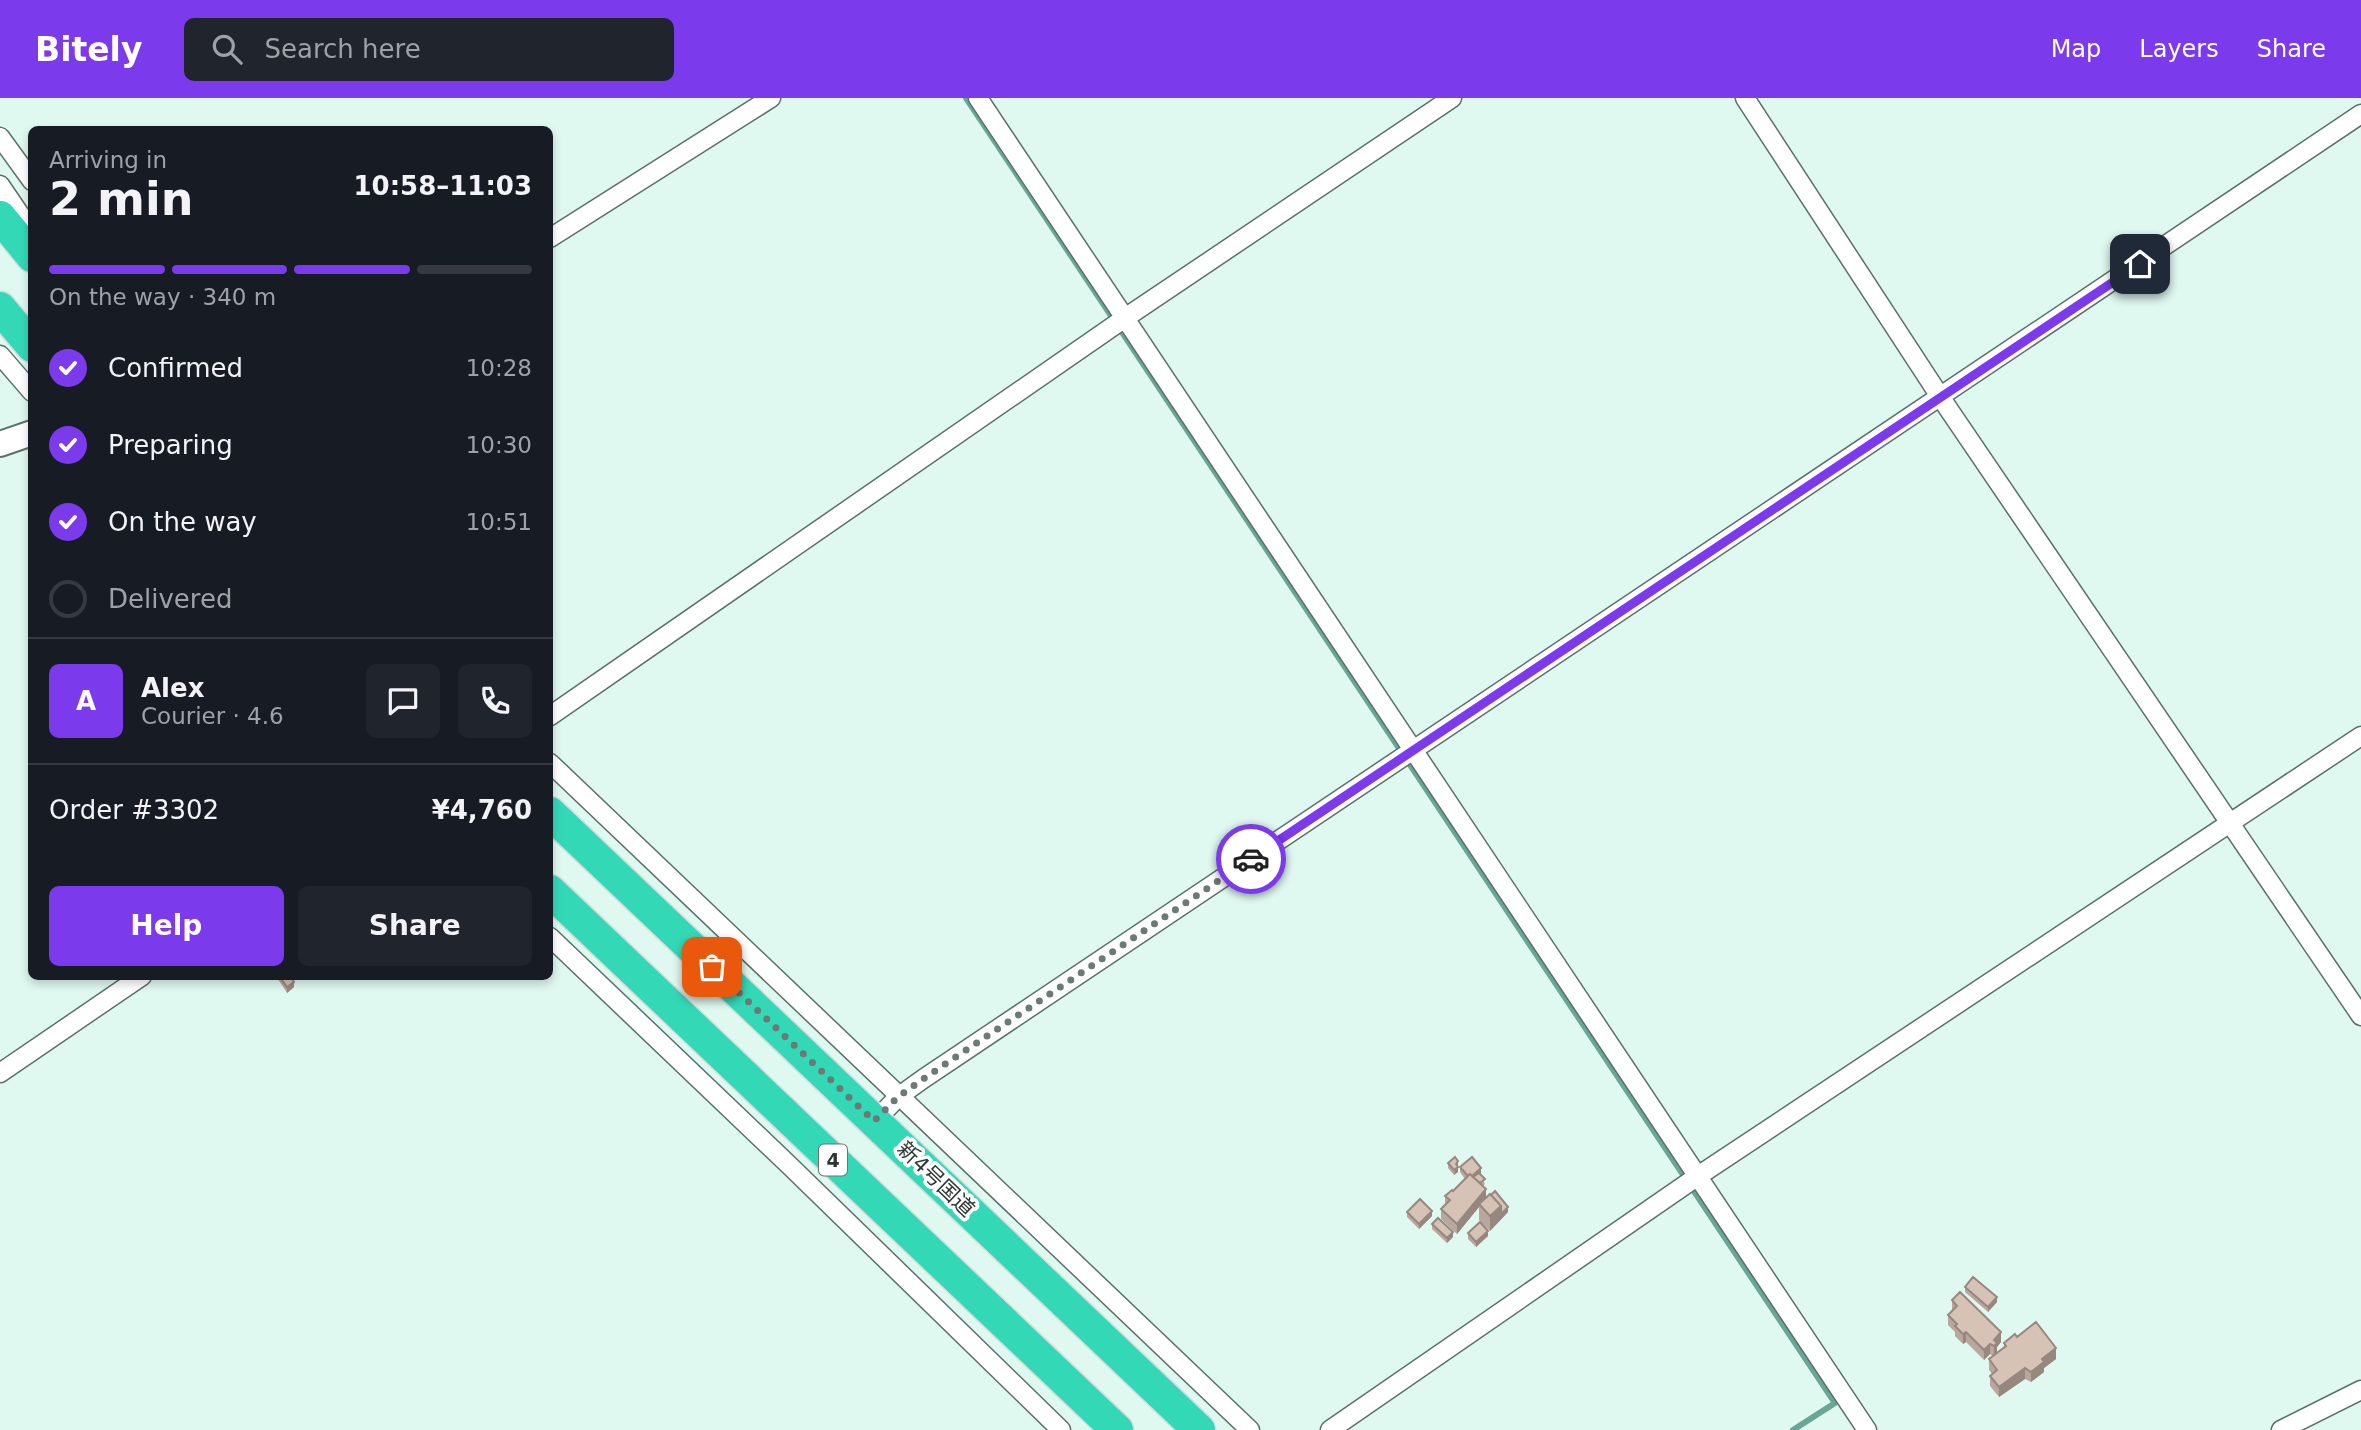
<!DOCTYPE html>
<html lang="en">
<head>
<meta charset="utf-8">
<style>
	:root { --surface:#171b24; --page:#20242c; --text:#f1f3f6; --muted:#9ea1a6; --line:#363941; --accent:#7c3aed }
	body { margin:0; font-family:"DejaVu Sans","Noto Sans JP",sans-serif; background:var(--page); color:var(--text); height:100vh; display:flex; flex-direction:column; font-size:26px; white-space:nowrap }
	* { box-sizing:border-box; margin:0 }
	p { font-size:23px; color:var(--muted) }
	.icon { flex:none; width:38px; height:38px; fill:none; stroke:currentColor; stroke-width:2; stroke-linecap:round; stroke-linejoin:round }
	.map { position:relative; flex:1; overflow:hidden }
	.side { position:absolute; left:28px; top:28px; width:525px; height:854px; display:flex; flex-direction:column; background:var(--surface); border-radius:10px; box-shadow:0 4px 10px #0003 }
	.side>* { flex:none }
	.pin { position:absolute; display:grid; place-items:center; width:60px; height:60px; color:#fff; margin:-30px; border-radius:14px; box-shadow:0 4px 10px #0006 }
	.courier { position:absolute; display:grid; place-items:center; width:70px; height:70px; margin:-35px; border:5px solid #7c3aed; border-radius:50%; background:#fff; color:#222; box-shadow:0 2px 9px #0007 }
	.overview em { font-style:normal; font-weight:700 }
	.overview div { display:flex; flex-direction:column-reverse }
	.overview { display:flex; align-items:center; justify-content:space-between; height:119px; padding:0 21px }
	h1 { font-size:46px; font-weight:700; line-height:52px }
	.bar { display:grid; grid-template-columns:repeat(4,1fr); gap:10px 7px; align-content:center; height:84px; padding:0 21px }
	.bar i { height:9px; border-radius:5px; background:var(--line) }
	.bar .on { background:var(--accent) }
	.bar p { grid-column:span 4 }
	.line { display:flex; align-items:center; gap:18px; padding:0 21px; border-top:2px solid var(--line) }
	.line div { flex:1 }
	.round { display:grid; place-items:center; flex:none; width:74px; height:74px; border-radius:10px; background:var(--page) }
	ol { padding:0 21px; list-style:none }
	li { display:flex; align-items:center; gap:21px; height:77px }
	li p { margin-inline-start:auto }
	li .icon { padding:7px; border-radius:50%; background:var(--accent); color:#fff; stroke-width:4 }
	li:last-child { color:var(--muted) }
	li i { width:38px; height:38px; border:4px solid var(--line); border-radius:50% }
	.primary-button { display:flex; gap:14px; margin-top:auto; padding:14px 21px }
	.primary-button a { flex:1; height:80px; border-radius:10px; background:var(--accent); color:#fff; font-size:28px; font-weight:700; line-height:80px; text-align:center }
	.primary-button a+a { background:var(--page); color:var(--text) }
	header { display:flex; align-items:center; gap:42px; box-sizing:border-box; height:98px; padding:0 35px; background:var(--accent); color:#fff }
	header strong { font-size:33px }
	nav { display:flex; gap:38px; margin-inline-start:auto; font-size:24px }
	.search { width:490px; height:63px; background:var(--page); display:flex; align-items:center; gap:18px; box-sizing:border-box; padding:0 24px; border-radius:10px; color:var(--muted); font-size:26px }
	.map>svg:first-child { display:block }
</style>
</head>
<body>
<header>
<strong>Bitely</strong>
<div class="search"><svg class="icon" aria-label="search" viewBox="0 0 24 24"><circle cx="10" cy="10" r="6"/><path d="M15 15l6 6"/></svg>Search here</div>
<nav><a>Map</a><a>Layers</a><a>Share</a></nav>
</header>
<div class="map">
<svg width="2361" height="1332" viewBox="0 0 2361 1332">
	<rect width="100%" height="100%" fill="#dff8f0"/>
	<g fill="none" stroke-linecap="round" stroke-linejoin="round">
		<!-- stream -->
		<path stroke="#68a796" stroke-width="6" d="M 966,0 L 1835,1305 L 1793,1332"/>
		<!-- street casing -->
		<g stroke="#5a716a" stroke-width="21">
			<path id="street" d="M 978,0 L 1867,1332
				M 1745,0 L 1941,300 L 2361,918
				M 0,39 L 32,83
				M 0,87 L 32,134
				M 550,140 L 771,0
				M 0,257 L 32,294
				M 550,618 L 1125,220 L 1452,0
				M 550,665 L 1250,1332
				M 550,839 L 790,1068 L 1061,1332
				M 0,975 L 142,878
				M 875,1023 L 898,999 L 923,981 L 2361,16
				M 1330,1332 L 1698,1078 L 2361,638
				M 2281,1332 L 2361,1292"/>
		</g>
		<!-- secondary casing -->
		<g stroke="#5a716a" stroke-width="28">
			<path id="secondary" d="M 0,346 L 32,335"/>
		</g>
		<!-- highway casing -->
		<g stroke="#d9dbda" stroke-width="35">
			<path id="highway" d="M 0,119 L 32,158
				M 0,210 L 32,248
				M 550,715 L 1199,1332
				M 550,793 L 1117,1332"/>
		</g>
		<!-- street -->
		<use href="#street" stroke="#fff" stroke-width="18"/>
		<!-- secondary -->
		<use href="#secondary" stroke="#fff" stroke-width="24"/>
		<!-- highway -->
		<use href="#highway" stroke="#33d9b7" stroke-width="32"/>
	</g>
	<!-- wall -->
	<path fill="#b9a79d" d="M 276,878 L 290,878 L 294,889 L 287,895 Z
		M 1458,1063 L 1458,1074 L 1454,1077 L 1448,1070 L 1448,1065 Z
		M 1460,1069 L 1481,1075 L 1480,1076 L 1485,1086 L 1483,1088 L 1486,1100 L 1508,1114 L 1490,1133 L 1479,1122 L 1479,1109 L 1457,1136 L 1441,1121 L 1441,1111 L 1445,1106 L 1445,1098 L 1453,1093 L 1465,1081 L 1460,1074 Z
		M 1407,1114 L 1432,1118 L 1419,1131 L 1407,1119 Z
		M 1432,1126 L 1453,1139 L 1447,1145 L 1432,1131 Z
		M 1468,1135 L 1488,1138 L 1476,1149 L 1468,1141 Z
		M 1965,1189 L 1997,1204 L 1988,1214 L 1965,1194 Z
		M 1952,1202 L 2001,1244 L 1997,1249 L 1997,1255 L 2004,1250 L 2004,1245 L 2017,1239 L 2056,1261 L 2044,1270 L 2044,1274 L 2031,1284 L 2025,1281 L 1999,1299 L 1990,1288 L 1990,1278 L 1992,1276 L 1989,1272 L 1989,1261 L 1993,1258 L 1990,1256 L 1984,1262 L 1966,1244 L 1963,1246 L 1955,1238 L 1955,1234 L 1948,1227 L 1948,1217 L 1952,1213 Z"/>
	<!-- shaded-wall -->
	<path fill="#96887f" d="M 294,884 L 294,889 L 287,895 L 287,889 Z
		M 1458,1063 L 1458,1074 L 1454,1077 L 1456,1066 Z
		M 1481,1070 L 1481,1075 L 1475,1081 L 1469,1080 Z
		M 1486,1091 L 1486,1101 L 1479,1106 L 1479,1109 L 1457,1136 L 1457,1126 Z
		M 1501,1108 L 1508,1109 L 1508,1114 L 1490,1133 L 1490,1118 Z
		M 1432,1113 L 1432,1118 L 1419,1131 L 1419,1126 Z
		M 1488,1133 L 1488,1138 L 1476,1149 L 1476,1144 Z
		M 1453,1134 L 1453,1139 L 1447,1145 L 1447,1140 Z
		M 1997,1199 L 1997,1204 L 1988,1214 L 1988,1209 Z
		M 1966,1234 L 1966,1244 L 1963,1246 L 1963,1236 Z
		M 2001,1234 L 2001,1244 L 1997,1249 L 1997,1255 L 1994,1259 L 1994,1242 Z
		M 1990,1246 L 1990,1256 L 1984,1262 L 1984,1252 Z
		M 2056,1250 L 2056,1261 L 2044,1270 L 2044,1274 L 2031,1284 L 2031,1274 L 2042,1261 Z
		M 2025,1270 L 2025,1281 L 1999,1299 L 1999,1289 Z"/>
	<!-- building -->
	<path fill="#d7c2b6" stroke="#96887f" stroke-width="2" d="M 279,878 L 290,878 L 294,884 L 287,889 Z
		M 1455,1059 L 1458,1063 L 1456,1066 L 1458,1069 L 1454,1072 L 1448,1065 Z
		M 1472,1059 L 1481,1070 L 1472,1078 L 1470,1076 L 1468,1078 L 1460,1069 Z
		M 1479,1075 L 1485,1081 L 1480,1085 L 1473,1079 Z
		M 1470,1076 L 1486,1091 L 1457,1126 L 1441,1111 L 1450,1102 L 1445,1098 L 1452,1092 L 1453,1093 Z
		M 1495,1093 L 1508,1109 L 1501,1116 L 1501,1108 L 1491,1097 Z
		M 1490,1096 L 1501,1108 L 1490,1118 L 1479,1106 Z
		M 1420,1101 L 1432,1113 L 1419,1126 L 1407,1114 Z
		M 1438,1120 L 1453,1134 L 1447,1140 L 1432,1126 Z
		M 1480,1124 L 1488,1133 L 1476,1144 L 1468,1135 Z
		M 1973,1179 L 1997,1199 L 1988,1209 L 1965,1189 Z
		M 1960,1194 L 2001,1234 L 1994,1242 L 1997,1245 L 1994,1248 L 1990,1246 L 1984,1252 L 1966,1234 L 1963,1236 L 1955,1228 L 1957,1226 L 1948,1217 L 1957,1208 L 1952,1202 Z
		M 2036,1224 L 2056,1250 L 2042,1261 L 2044,1264 L 2031,1274 L 2025,1270 L 1999,1289 L 1990,1278 L 1997,1272 L 1989,1261 L 2006,1248 L 2004,1245 L 2015,1236 L 2017,1239 Z"/>
	<g fill="none" stroke-linecap="round" stroke-linejoin="round">
		<!-- done -->
		<path stroke="#6b7a75" stroke-width="7" stroke-dasharray="0 12.6" d="M 712,869 L 874,1023 L 898,999 L 923,981 L 1251,761"/>
		<!-- route -->
		<path stroke="#7c3aed" stroke-width="9" d="M 1251,761 L 2140,166"/>
	</g>
	<g text-anchor="middle" dominant-baseline="central" stroke-width="7" stroke-linejoin="round" paint-order="stroke">
		<!-- shield labels -->
		<rect fill="#fff" stroke="#6b7270" stroke-width="2" x="819" y="1046.5" width="28" height="31" rx="5"/>
		<g font-size="19" font-weight="bold" fill="#2c3633">
			<text x="833" y="1062">4</text>
		</g>
		<!-- street labels -->
		<g font-size="21" fill="#2c3633" stroke="#fff">
			<text transform="translate(936 1081) rotate(44)">新4号国道</text>
		</g>
	</g>
</svg>
<div class="pin" style="left:712px;top:869px;background:#ea580c"><svg class="icon" aria-label="bag" viewBox="0 0 24 24"><path d="M5 8h14l-1 12H6zM9 8a3 3 0 0 1 6 0"/></svg></div>
<div class="pin" style="left:2140px;top:166px;background:#1f2937"><svg class="icon" aria-label="home" viewBox="0 0 24 24"><path d="M3 11l9-7 9 7M6 9v11h12V9"/></svg></div>
<div class="courier" style="left:1251px;top:761px"><svg class="icon" aria-label="car" viewBox="0 0 24 24"><path d="M5 17H2v-5l4-1 3-4h7l3 4 3 1v5h-3M9 17h6M6 11h13"/><circle cx="7" cy="17" r="2"/><circle cx="17" cy="17" r="2"/></svg></div>
<section class="side">
<div class="overview"><div><h1>2 min</h1><p>Arriving in</p></div><em>10:58–11:03</em></div>
<div class="bar"><i class="on"></i><i class="on"></i><i class="on"></i><i></i><p>On the way · 340 m</p></div>
<ol>
<li><svg class="icon" aria-label="check" viewBox="0 0 24 24"><path d="M5 12l5 5 9-10"/></svg>Confirmed<p>10:28</p></li>
<li><svg class="icon" aria-label="check" viewBox="0 0 24 24"><path d="M5 12l5 5 9-10"/></svg>Preparing<p>10:30</p></li>
<li><svg class="icon" aria-label="check" viewBox="0 0 24 24"><path d="M5 12l5 5 9-10"/></svg>On the way<p>10:51</p></li>
<li><i></i>Delivered</li>
</ol>
<div class="line" style="height:126px"><b class="round" style="background:var(--accent);color:#fff">A</b><div><b>Alex</b><p>Courier · 4.6</p></div><a class="round"><svg class="icon" aria-label="chat" viewBox="0 0 24 24"><path d="M4 5h16v11H9l-5 4z"/></svg></a><a class="round"><svg class="icon" aria-label="phone" viewBox="0 0 24 24"><path d="M5 4h4l2 5-3 2q2 4 5 5l2-3 5 2v4C11 20 4 13 5 4z"/></svg></a></div>
<div class="line" style="height:91px"><div>Order #3302</div><b>¥4,760</b></div>
<div class="primary-button"><a>Help</a><a>Share</a></div>
</section>
</div>
</body>
</html>
